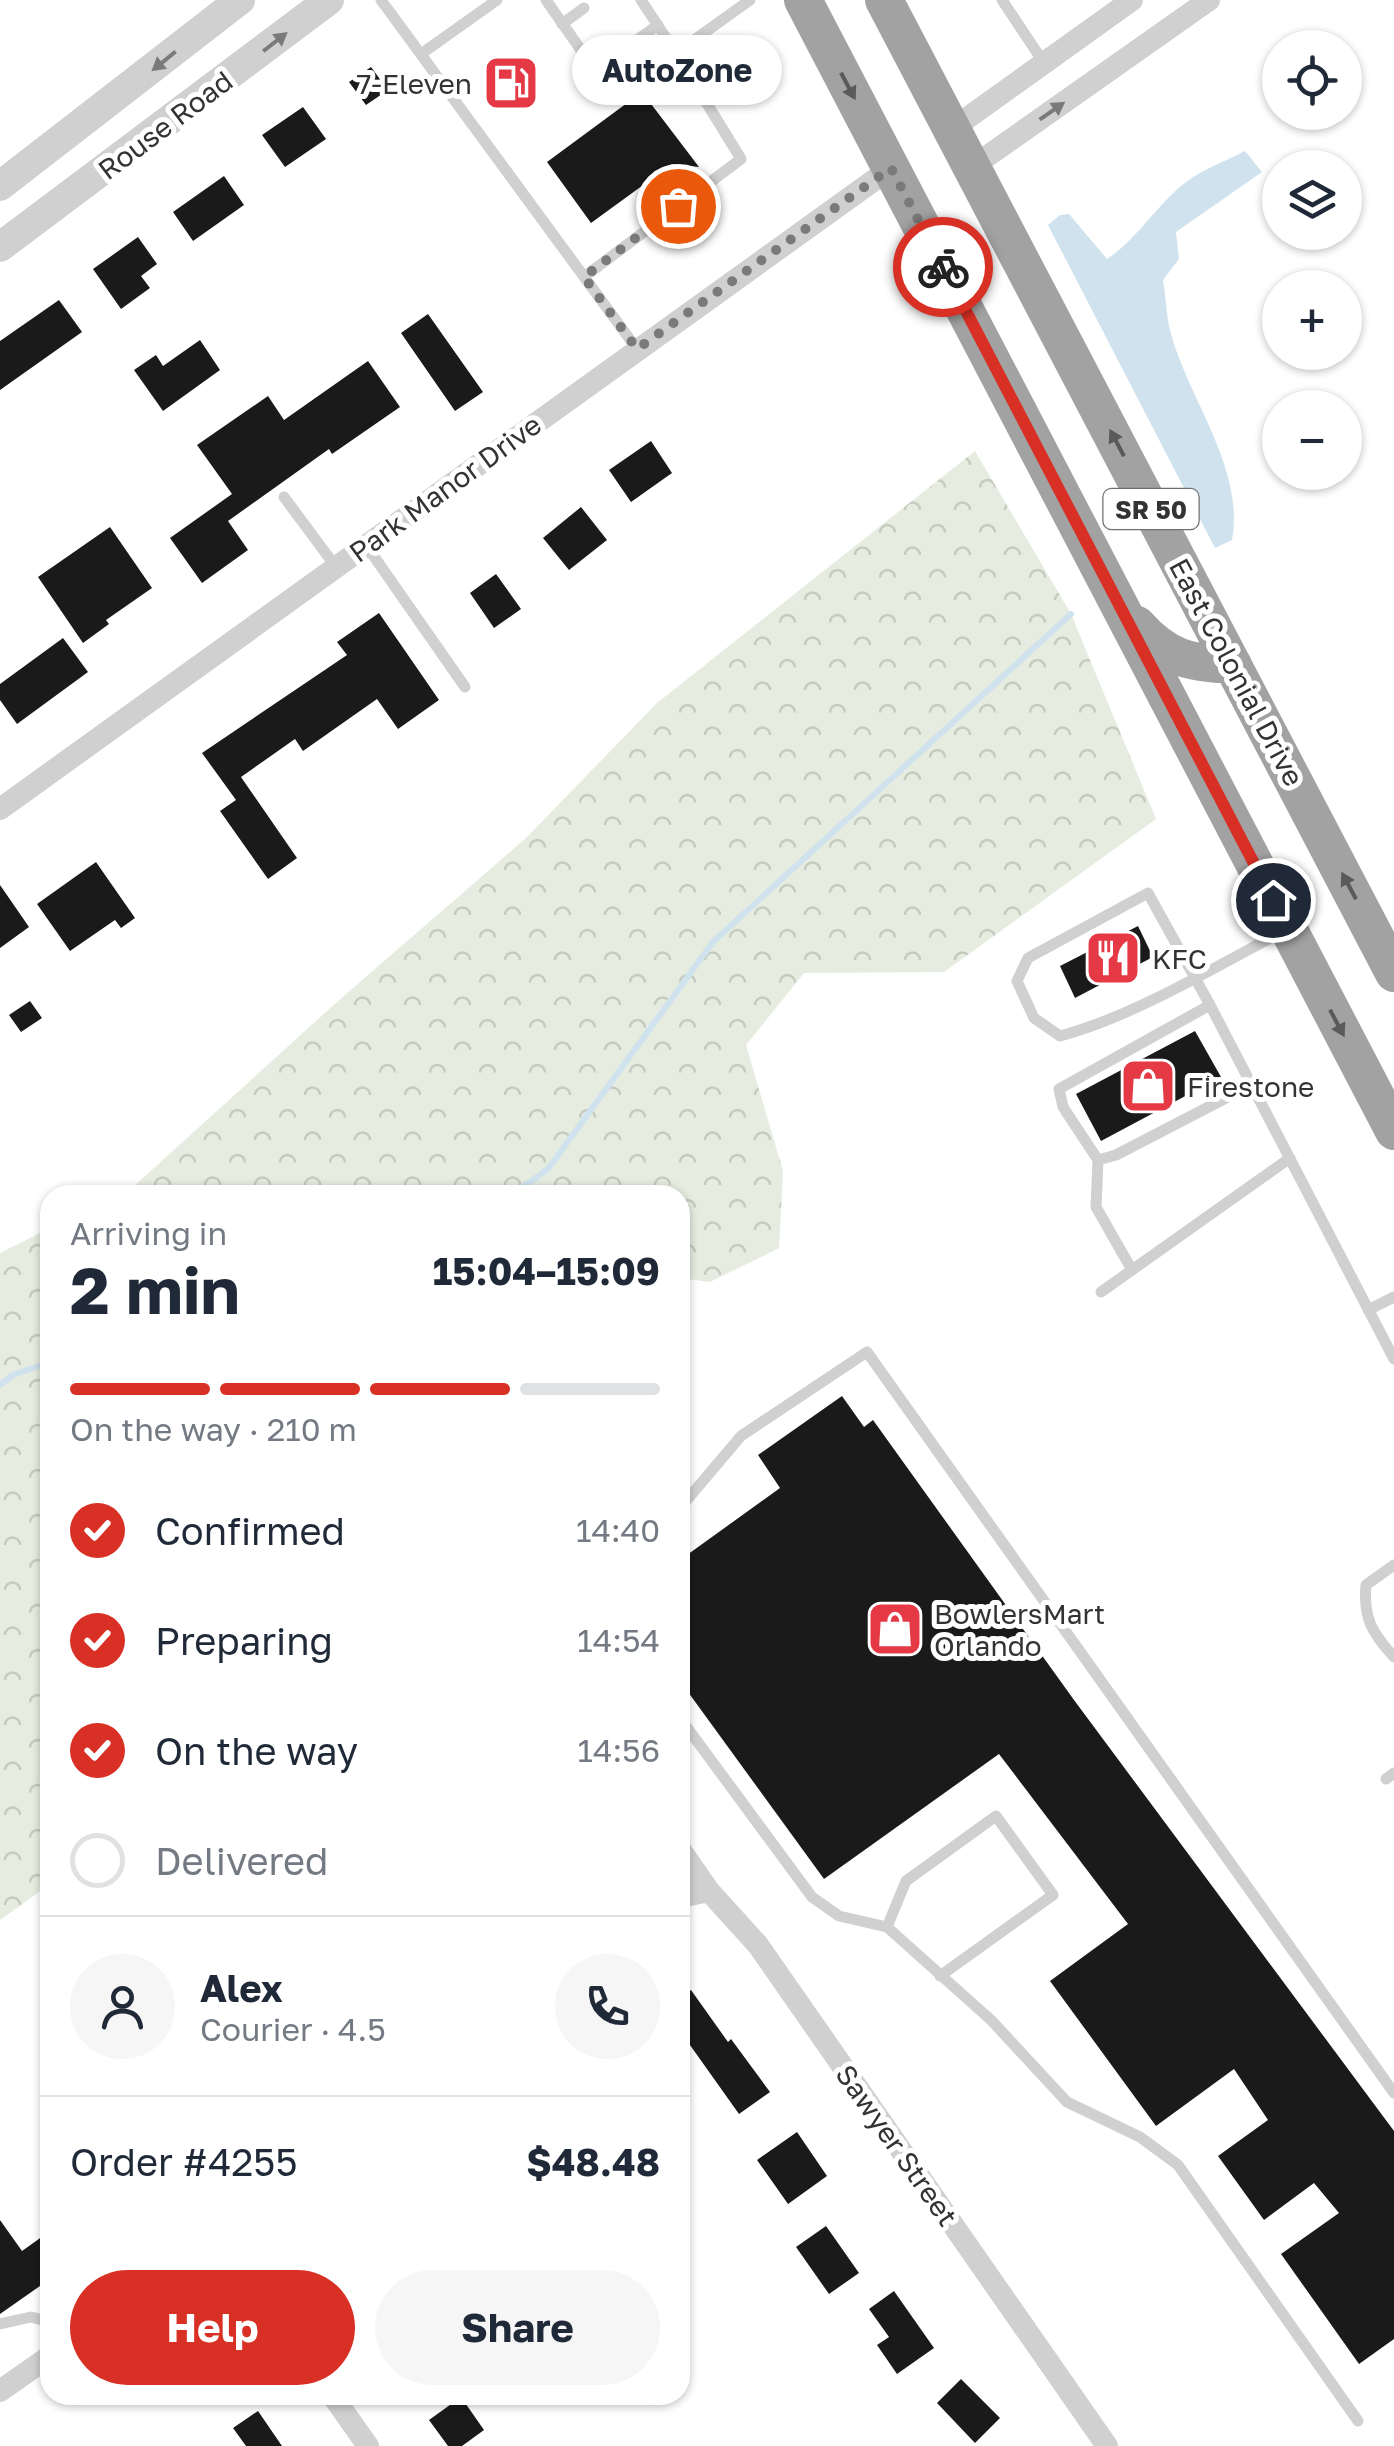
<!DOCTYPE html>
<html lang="en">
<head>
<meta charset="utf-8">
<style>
	:root { --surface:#fff; --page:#f6f6f7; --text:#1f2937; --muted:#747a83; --line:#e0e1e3; --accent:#d93025 }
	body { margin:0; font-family:"Golos Text",sans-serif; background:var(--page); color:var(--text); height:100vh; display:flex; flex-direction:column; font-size:38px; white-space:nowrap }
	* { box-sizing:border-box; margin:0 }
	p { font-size:32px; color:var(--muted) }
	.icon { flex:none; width:55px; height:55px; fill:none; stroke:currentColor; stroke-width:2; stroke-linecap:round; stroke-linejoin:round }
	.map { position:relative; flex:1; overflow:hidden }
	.panel { position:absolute; left:40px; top:1185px; width:650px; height:1220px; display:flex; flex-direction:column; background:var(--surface); border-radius:30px; box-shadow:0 2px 8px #0004 }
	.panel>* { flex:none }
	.buttons { position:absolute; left:1262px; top:30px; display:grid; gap:20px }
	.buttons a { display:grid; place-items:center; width:100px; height:100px; border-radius:50%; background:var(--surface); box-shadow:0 2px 8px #0004; font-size:50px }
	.pin { position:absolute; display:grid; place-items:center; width:85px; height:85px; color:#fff; margin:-42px; border:5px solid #fff; border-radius:50%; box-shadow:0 2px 10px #0007 }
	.courier { position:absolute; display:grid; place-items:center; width:100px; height:100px; margin:-50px; border:8px solid #d93025; border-radius:50%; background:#fff; color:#222; box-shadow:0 2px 12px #0007 }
	.bubble { position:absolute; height:70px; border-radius:35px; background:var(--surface); box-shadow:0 2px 8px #0004; font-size:32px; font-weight:700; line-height:70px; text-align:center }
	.headline em { font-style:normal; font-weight:700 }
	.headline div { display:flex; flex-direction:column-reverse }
	.headline { display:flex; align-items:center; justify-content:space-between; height:170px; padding:0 30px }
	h1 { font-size:65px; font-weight:700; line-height:75px }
	.bar { display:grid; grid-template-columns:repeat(4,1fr); gap:15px 10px; align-content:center; height:120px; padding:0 30px }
	.bar i { height:12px; border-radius:8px; background:var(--line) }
	.bar .selected { background:var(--accent) }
	.bar p { grid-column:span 4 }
	.line { display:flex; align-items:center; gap:25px; padding:0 30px; border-top:2px solid var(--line) }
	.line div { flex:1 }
	.round { display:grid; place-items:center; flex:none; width:105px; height:105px; border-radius:52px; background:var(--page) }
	ol { padding:0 30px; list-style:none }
	li { display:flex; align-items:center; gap:30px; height:110px }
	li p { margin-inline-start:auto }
	li .icon { padding:10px; border-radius:50%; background:var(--accent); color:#fff; stroke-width:4 }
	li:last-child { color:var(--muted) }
	li i { width:55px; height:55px; border:5px solid var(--line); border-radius:50% }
	.button { display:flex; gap:20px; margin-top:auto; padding:20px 30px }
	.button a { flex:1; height:115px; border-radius:60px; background:var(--accent); color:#fff; font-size:40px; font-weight:700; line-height:115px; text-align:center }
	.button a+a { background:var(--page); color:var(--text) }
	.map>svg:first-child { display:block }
</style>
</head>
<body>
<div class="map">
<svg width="1394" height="2446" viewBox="0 0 1394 2446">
	<defs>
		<pattern id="forest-crowns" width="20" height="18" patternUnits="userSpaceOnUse" patternTransform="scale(2.5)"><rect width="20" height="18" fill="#e6ecdf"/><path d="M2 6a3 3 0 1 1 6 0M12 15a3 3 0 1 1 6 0" fill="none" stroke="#c6cbc0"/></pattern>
	</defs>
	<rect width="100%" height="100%" fill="#fff"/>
	<!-- forest -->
	<path fill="url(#forest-crowns)" d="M 975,451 L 1071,614 L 1156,819 L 944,972 L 804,973 L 746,1045 L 783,1171 L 779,1248 L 710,1282 L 680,1278 L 680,1195 L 117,1195 L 133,1187 L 338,1001 L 525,839 L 657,703 Z
		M 50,1228 L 50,1884 L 0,1920 L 0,1253 Z"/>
	<!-- water -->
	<path fill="#cfe2ee" d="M 1245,151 L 1262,172 L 1176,232 L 1179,259 L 1163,280 C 1166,297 1166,317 1171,334 C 1189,400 1245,469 1232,540 L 1215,548 L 1048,225 L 1060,215 L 1069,214 L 1107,259 C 1137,239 1154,209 1181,186 C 1198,171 1224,162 1245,151 Z"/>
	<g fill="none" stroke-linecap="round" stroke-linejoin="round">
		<!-- stream -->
		<path stroke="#cfe2ee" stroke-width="6" d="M 512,1195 L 548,1169 L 713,942 L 1071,614
			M 0,1385 L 13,1375 L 50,1362"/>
	</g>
	<!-- building -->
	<path fill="#1a1a1a" d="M 371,67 L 388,90 L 366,105 L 349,82 Z
		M 642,92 L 699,167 L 672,164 L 591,223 L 547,162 Z
		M 303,107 L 326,139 L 285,167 L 262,135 Z
		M 224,176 L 244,205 L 193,241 L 173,212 Z
		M 138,237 L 157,264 L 141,276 L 150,288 L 121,309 L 93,269 Z
		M 59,300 L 82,332 L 0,390 L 0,341 Z
		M 428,314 L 483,392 L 455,411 L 401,333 Z
		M 200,340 L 220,370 L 163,411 L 134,370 L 156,355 L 163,366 Z
		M 368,361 L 400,407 L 332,454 L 329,449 L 228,521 L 248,550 L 202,583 L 170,538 L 232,494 L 197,445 L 268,396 L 284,420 Z
		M 651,441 L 672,473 L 631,502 L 609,470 Z
		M 581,507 L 607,540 L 569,570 L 543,538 Z
		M 110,527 L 152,588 L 106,620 L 109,624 L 83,643 L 38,577 Z
		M 496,574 L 521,609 L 494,628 L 470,593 Z
		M 379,613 L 439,700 L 398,729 L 377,699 L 303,751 L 295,739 L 241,777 L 297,858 L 268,879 L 220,811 L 236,800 L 202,753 L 347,655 L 337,642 Z
		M 63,638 L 88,672 L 17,724 L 0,700 L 0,684 Z
		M 96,862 L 135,918 L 121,928 L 115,920 L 70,951 L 37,904 Z
		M 0,885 L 29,927 L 0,948 Z
		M 1138,926 L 1153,957 L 1075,998 L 1060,966 Z
		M 30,1001 L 42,1018 L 21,1032 L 9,1015 Z
		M 1195,1031 L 1221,1077 L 1101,1141 L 1076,1094 Z
		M 842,1396 L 864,1427 L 873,1420 L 1074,1700 L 1394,2131 L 1394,2339 L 1359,2364 L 1281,2254 L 1339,2213 L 1314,2183 L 1264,2220 L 1218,2156 L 1268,2120 L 1234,2069 L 1156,2126 L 1050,1981 L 1128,1924 L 999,1754 L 824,1879 L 680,1681 L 680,1560 L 780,1488 L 758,1455 Z
		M 691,1990 L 728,2042 L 731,2039 L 770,2092 L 739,2114 L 680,2031 L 680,1998 Z
		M 797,2132 L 827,2176 L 788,2204 L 757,2160 Z
		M 0,2220 L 22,2251 L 50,2231 L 50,2279 L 0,2314 Z
		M 826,2226 L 859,2273 L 829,2294 L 796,2247 Z
		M 894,2291 L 934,2348 L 897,2374 L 877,2345 L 889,2337 L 869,2309 Z
		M 961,2379 L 1000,2418 L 975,2443 L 937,2403 Z
		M 461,2397 L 484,2430 L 462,2446 L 448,2446 L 429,2420 Z
		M 258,2411 L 282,2446 L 246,2446 L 233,2428 Z"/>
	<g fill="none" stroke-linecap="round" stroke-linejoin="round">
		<!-- service -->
		<path stroke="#d0d0d0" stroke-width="11" d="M 381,0 L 637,349
			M 546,0 L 595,70 L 658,25
			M 641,0 L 676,53
			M 1002,0 L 1044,63
			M 562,24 L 584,8
			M 421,54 L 497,0
			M 584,277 L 741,159 L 676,53 L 750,0
			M 284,497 L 336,567
			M 366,545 L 465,687
			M 1285,930 C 1217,966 1132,1017 1060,1036 L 1034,1018 L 1017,981 L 1028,958 L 1148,893 L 1210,1005 L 1394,1359
			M 1210,1005 L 1059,1089 L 1063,1107 L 1098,1160 L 1116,1155 L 1251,1085
			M 1098,1160 L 1096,1207 L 1132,1270
			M 1101,1292 L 1290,1158
			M 1368,1310 L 1394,1297
			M 680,1508 L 741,1436 L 867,1352 L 1394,2093
			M 1394,1565 L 1366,1585 C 1363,1618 1372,1633 1394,1657
			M 680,1718 L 812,1897 L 839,1916 L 887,1927 L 991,2020 L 1067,2102 L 1140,2137 L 1178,2165 L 1358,2421
			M 1386,1779 L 1394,1773
			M 887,1927 L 906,1881 L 996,1816 L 1053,1895 L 940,1976
			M 0,2324 L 31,2317 L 50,2322"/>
		<!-- minor -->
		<path stroke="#d0d0d0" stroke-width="22" d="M 952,129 L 1132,0
			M 972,167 L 1209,0
			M 0,809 L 891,168
			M 680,1849 L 709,1891 L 758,1945 L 1107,2446
			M 680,1897 L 709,1891
			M 0,2391 L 50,2356
			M 332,2395 L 368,2446"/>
		<!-- tertiary -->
		<path stroke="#d0d0d0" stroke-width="30" d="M 0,186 L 240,0
			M 0,247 L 329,0"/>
		<!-- trunk -->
		<path stroke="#a2a2a2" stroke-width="38" d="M 803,0 L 1394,1131
			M 884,0 L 1394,973
			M 1137,625 C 1167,659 1190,663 1233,665"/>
	</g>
	<!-- one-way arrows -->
	<defs><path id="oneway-solid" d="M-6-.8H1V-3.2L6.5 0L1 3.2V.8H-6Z" transform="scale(2.5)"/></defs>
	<g fill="#7a7a7a">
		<use href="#oneway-solid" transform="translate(275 42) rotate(-38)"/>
		<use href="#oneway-solid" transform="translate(164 61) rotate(141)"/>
		<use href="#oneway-solid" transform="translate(1052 111) rotate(-35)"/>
	</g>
	<g fill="#5a5a5a">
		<use href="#oneway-solid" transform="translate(848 86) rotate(62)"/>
		<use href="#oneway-solid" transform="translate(1117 443) rotate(-118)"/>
		<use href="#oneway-solid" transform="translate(1349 886) rotate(-118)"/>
		<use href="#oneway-solid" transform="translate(1337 1023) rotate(62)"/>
	</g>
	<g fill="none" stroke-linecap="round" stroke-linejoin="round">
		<!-- done -->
		<path stroke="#7a7a7a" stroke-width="10" stroke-dasharray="0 18" d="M 678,206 L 584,277 L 637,349 L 891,168 L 943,267"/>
		<!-- route -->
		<path stroke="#d93025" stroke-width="12" d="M 943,267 L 1273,900"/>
	</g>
	<!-- icons -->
	<defs>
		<g id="fuel-square" transform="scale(2.875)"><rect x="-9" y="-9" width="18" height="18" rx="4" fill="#e63946" stroke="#fff"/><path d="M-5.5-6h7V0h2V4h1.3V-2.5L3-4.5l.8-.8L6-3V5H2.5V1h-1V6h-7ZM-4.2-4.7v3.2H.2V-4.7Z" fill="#fff"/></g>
		<g id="restaurant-square" transform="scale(2.875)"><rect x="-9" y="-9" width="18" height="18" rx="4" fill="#e63946" stroke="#fff"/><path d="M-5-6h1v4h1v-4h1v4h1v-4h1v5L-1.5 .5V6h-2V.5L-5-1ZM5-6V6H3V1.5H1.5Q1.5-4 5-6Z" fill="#fff"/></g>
		<g id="shop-square" transform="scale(2.875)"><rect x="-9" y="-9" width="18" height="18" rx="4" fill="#e63946" stroke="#fff"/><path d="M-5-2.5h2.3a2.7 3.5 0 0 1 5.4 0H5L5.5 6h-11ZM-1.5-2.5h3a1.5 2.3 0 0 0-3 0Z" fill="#fff"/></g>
	</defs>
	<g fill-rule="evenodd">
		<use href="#fuel-square" x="511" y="83"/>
		<use href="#restaurant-square" x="1113" y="958"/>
		<use href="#shop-square" x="1148" y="1086"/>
		<use href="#shop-square" x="895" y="1629"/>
	</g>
	<g text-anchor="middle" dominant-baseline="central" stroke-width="10" stroke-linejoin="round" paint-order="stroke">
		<!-- shield labels -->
		<rect fill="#fff" stroke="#707070" stroke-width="2.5" x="1103.5" y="489" width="95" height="40" rx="8"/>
		<g font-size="25" font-weight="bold" fill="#333">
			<text x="1151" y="509">SR 50</text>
		</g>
		<!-- poi labels -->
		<g font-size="28" fill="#333" stroke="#fff" text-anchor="start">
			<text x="472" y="83" text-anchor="end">7-Eleven</text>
			<text x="1152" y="958">KFC</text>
			<text x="1187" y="1086">Firestone</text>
			<text x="934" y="1613">BowlersMart<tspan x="934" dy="32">Orlando</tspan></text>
		</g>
		<!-- street labels -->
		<g font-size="28" fill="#333" stroke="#fff">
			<text transform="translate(165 125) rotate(-37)">Rouse Road</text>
			<text transform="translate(445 488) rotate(-36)">Park Manor Drive</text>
			<text transform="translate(1237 672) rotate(62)">East Colonial Drive</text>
			<text transform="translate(897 2145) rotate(55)">Sawyer Street</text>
		</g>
	</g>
</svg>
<div class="buttons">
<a><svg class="icon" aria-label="locate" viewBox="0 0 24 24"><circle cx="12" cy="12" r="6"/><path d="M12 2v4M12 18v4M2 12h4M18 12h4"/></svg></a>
<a><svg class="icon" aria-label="layers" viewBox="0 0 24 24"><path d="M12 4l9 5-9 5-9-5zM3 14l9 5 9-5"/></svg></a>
<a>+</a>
<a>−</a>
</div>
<div class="pin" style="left:678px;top:206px;background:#ea580c"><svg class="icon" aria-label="bag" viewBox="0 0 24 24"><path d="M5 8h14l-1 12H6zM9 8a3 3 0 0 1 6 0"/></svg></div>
<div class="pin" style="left:1273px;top:900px;background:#1f2937"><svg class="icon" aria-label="home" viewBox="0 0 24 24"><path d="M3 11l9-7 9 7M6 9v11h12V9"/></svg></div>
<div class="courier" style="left:943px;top:267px"><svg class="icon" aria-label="bike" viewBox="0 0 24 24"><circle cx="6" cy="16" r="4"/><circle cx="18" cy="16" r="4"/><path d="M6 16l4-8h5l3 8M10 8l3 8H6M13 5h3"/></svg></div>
<div class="bubble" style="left:572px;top:35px;width:210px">AutoZone</div>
<section class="panel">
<div class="headline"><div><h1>2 min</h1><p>Arriving in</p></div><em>15:04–15:09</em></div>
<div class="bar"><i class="selected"></i><i class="selected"></i><i class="selected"></i><i></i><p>On the way · 210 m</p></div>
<ol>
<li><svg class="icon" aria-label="check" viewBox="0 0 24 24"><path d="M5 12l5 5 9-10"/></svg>Confirmed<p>14:40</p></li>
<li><svg class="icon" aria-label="check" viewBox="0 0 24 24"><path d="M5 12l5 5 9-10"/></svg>Preparing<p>14:54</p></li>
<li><svg class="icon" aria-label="check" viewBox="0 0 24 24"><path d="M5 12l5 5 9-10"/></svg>On the way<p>14:56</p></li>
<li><i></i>Delivered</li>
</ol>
<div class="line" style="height:180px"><a class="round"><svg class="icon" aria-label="person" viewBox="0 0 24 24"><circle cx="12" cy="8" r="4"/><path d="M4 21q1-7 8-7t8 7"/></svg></a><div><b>Alex</b><p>Courier · 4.5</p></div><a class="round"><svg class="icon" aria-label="phone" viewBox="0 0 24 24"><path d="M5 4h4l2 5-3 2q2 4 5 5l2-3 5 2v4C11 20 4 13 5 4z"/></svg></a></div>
<div class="line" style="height:130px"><div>Order #4255</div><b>$48.48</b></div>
<div class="button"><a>Help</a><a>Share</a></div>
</section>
</div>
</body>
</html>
